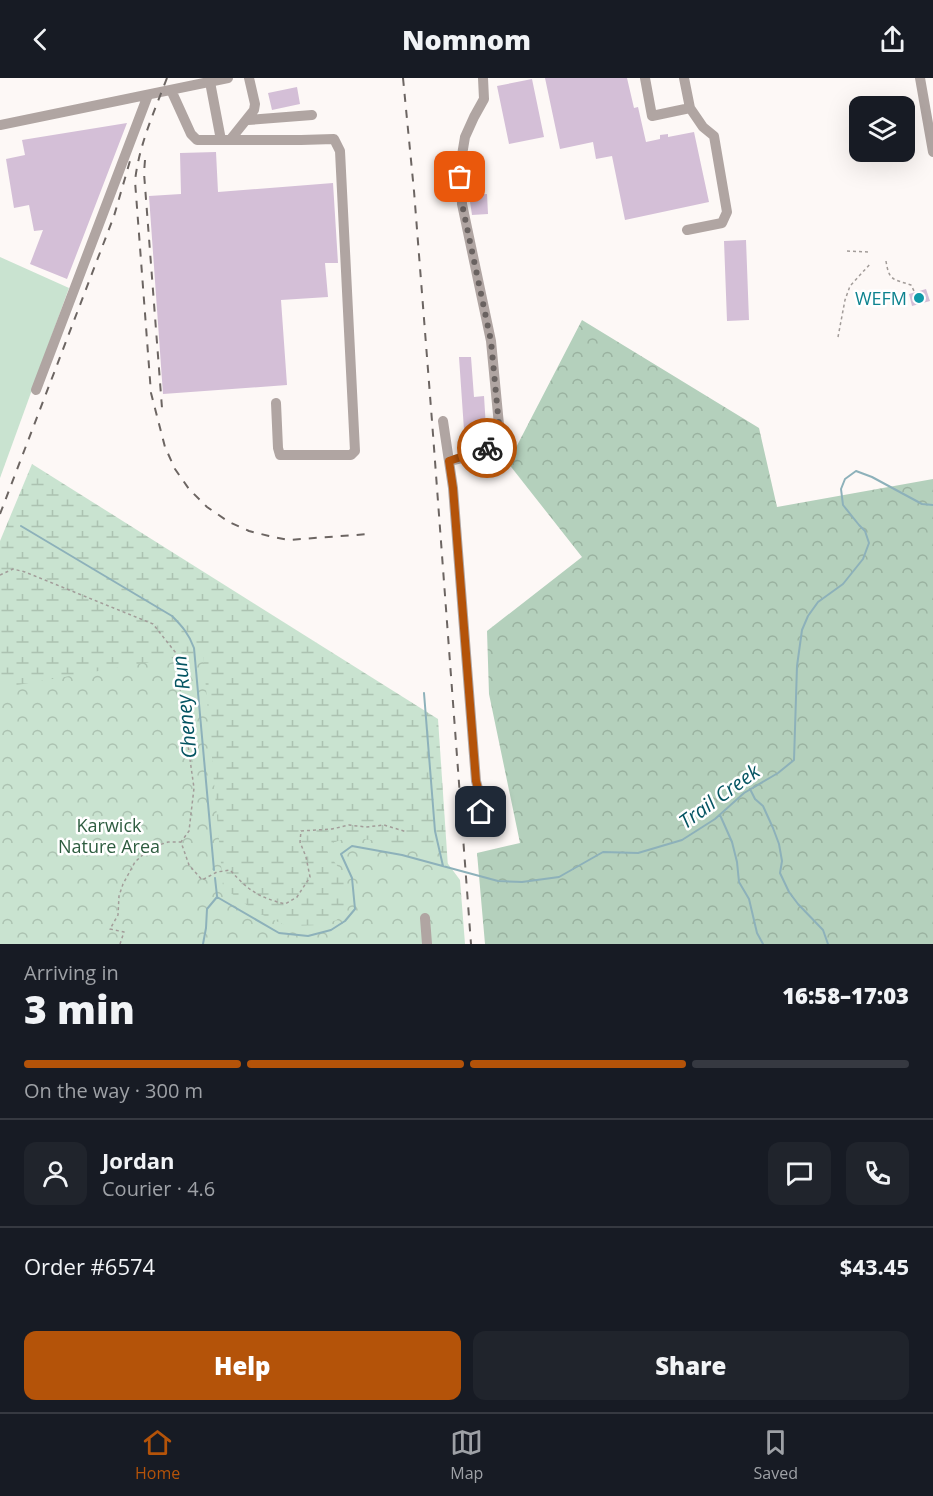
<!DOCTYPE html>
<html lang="en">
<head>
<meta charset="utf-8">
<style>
	:root { --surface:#171b24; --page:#20242c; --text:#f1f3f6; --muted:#9ea1a6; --line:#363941; --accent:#b45309 }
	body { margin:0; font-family:"Open Sans",sans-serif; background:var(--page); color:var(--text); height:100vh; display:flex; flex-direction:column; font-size:22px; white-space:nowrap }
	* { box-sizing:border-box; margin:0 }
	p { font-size:20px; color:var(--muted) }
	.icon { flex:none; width:33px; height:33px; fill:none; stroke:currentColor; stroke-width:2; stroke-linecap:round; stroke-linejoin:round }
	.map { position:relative; height:866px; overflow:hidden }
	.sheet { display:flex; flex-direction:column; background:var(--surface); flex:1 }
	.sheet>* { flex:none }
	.controls { position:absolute; left:849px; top:18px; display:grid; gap:12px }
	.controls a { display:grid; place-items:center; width:66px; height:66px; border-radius:12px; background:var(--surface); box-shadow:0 6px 24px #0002; font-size:30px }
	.pin { position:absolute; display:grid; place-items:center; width:51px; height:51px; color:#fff; margin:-26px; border-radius:12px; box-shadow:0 3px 9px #0006 }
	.courier { position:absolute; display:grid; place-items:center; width:60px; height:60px; margin:-30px; border:4px solid #b45309; border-radius:50%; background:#fff; color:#222; box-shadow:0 2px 8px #0007 }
	.headline em { font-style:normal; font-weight:800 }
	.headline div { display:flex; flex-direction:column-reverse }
	.headline { display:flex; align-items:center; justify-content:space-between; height:102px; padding:0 24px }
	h1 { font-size:39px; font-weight:800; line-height:45px }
	.bar { display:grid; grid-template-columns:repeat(4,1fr); gap:9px 6px; align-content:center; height:72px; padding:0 24px }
	.bar i { height:8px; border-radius:4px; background:var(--line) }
	.bar .current { background:var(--accent) }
	.bar p { grid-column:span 4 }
	.line { display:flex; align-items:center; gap:15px; padding:0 24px; border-top:2px solid var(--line) }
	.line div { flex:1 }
	.round { display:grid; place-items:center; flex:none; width:63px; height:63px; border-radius:12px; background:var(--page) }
	.primary-button { display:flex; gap:12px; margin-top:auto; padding:12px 24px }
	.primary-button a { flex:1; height:69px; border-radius:12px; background:var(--accent); color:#fff; font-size:24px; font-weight:800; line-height:69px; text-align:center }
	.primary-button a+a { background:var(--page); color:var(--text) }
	header { display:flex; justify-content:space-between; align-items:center; height:78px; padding:0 24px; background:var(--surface); font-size:27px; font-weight:800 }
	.menu { display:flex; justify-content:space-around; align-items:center; height:84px; border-top:2px solid var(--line); background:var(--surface); font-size:16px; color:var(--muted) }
	.menu a { display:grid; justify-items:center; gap:3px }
	.menu .current { color:var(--accent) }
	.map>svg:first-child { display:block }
</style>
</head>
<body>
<header><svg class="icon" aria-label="back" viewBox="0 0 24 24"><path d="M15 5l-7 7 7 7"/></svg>Nomnom<svg class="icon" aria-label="share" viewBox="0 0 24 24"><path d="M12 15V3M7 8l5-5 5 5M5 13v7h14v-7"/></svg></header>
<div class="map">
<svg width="933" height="866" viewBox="0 0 933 866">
	<defs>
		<pattern id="forest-crowns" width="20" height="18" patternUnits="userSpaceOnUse" patternTransform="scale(1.5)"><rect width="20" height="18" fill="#b4d0bc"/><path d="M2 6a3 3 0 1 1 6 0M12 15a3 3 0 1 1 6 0" fill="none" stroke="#9ab2a0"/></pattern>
		<pattern id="wetland-marsh" width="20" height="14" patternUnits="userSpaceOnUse" patternTransform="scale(1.5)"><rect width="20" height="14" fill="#c9e3d0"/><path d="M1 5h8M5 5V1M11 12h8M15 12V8" fill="none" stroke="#acc2b1"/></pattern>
		<pattern id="park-crowns" width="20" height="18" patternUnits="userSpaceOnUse" patternTransform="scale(1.5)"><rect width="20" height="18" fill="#c9e3d0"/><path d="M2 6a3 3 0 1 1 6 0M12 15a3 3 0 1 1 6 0" fill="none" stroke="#acc2b1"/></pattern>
	</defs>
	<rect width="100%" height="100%" fill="#fdf8f6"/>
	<!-- green -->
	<path fill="#c9e3d0" d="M 0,179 L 69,210 L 0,400 Z"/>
	<!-- forest -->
	<path fill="url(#forest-crowns)" d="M 582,242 L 759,350 L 777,429 L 933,401 L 933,866 L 485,866 L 477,775 L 520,765 L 489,616 L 487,553 L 582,479 L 508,385 Z"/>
	<!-- wetland -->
	<path fill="url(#wetland-marsh)" d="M 32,386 L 438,641 L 449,804 L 358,841 L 214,866 L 0,866 L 0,463 Z"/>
	<!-- park -->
	<path fill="url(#park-crowns)" d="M 203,575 L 223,809 L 256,834 L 287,848 L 321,847 L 337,842 L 347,828 C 346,815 345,801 338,789 C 333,781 327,777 326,767 L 341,762 L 356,760 L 437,771 L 460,802 L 465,866 L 5,866 L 0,862 L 0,610 Z"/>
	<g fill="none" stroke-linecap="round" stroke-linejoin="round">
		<!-- stream -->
		<path stroke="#8db1ba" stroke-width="2" d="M 21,448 L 172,538 C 182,548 189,556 194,570 L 214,792
			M 424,615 L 435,753 L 443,788
			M 750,711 L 755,721 L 763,728 L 773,750 L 779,766 L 782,783 L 780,795 L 789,814 L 798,826 L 823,852 L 828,866
			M 720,737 L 732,764 L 737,784 L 739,804 L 749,821 L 757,855 L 763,866
			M 215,800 L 217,818
			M 203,866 L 206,850 L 207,831 L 217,819 L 279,855 L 308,858 L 331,852 L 345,843 L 355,831 L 352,800 L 341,776 L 352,768 L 402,777 L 498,803 L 522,804 L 559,799 L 603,774 L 638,775 L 682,762 L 715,741 L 744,715 L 778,695 L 794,682 L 797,588 L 802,552 L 808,538 L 818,524 L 843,506 L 863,481 L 869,465 L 865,453 L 859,447 L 843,427 L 841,411 L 845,401 L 856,393 L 872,399 L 922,426 L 933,427"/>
	</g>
	<!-- building -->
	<path fill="#d4bfd7" d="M 545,0 L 627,0 L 634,30 L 638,29 L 646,64 L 660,61 L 660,57 L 668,56 L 668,59 L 694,54 L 709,124 L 625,142 L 612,78 L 596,81 L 593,64 L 560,71 Z
		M 532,1 L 544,59 L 509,66 L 497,8 Z
		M 297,9 L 300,26 L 272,32 L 268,15 Z
		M 127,45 L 67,201 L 30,186 L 43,152 L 34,153 L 29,127 L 14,130 L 6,81 L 25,77 L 22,62 Z
		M 216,74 L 218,114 L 333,105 L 338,185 L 325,185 L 328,219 L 281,222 L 287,307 L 163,316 L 149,118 L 181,116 L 180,75 Z
		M 487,116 L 488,136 L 472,137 L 469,117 Z
		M 746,162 L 749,242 L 727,243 L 724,163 Z
		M 926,211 L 930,223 L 912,228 L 909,216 Z
		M 459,279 L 471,279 L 474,319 L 484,318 L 486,350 L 464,352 Z"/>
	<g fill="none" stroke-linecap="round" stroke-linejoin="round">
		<!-- path -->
		<path stroke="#a29c99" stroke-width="1.5" stroke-dasharray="3 3" stroke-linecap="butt" d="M 847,173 L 869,174
			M 886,183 C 889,203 893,201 911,207 L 915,215
			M 838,259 L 845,222 L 850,208 L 871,185
			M 0,497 L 13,491 L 25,494 L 153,546 L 183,584 L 178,596 L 194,710 L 189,753 L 181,764
			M 120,866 L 124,854 L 110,851 L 118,837 L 119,818 L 123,806 L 135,784 L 150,770 L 168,764 L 181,764 L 189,787 L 202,802 L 217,794 L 230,792 C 249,813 258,819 285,826 L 297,819 L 310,799 L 306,779 L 300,764 L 301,753 L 332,751 L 349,747 L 366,749 L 384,747 L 407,754"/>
		<!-- minor -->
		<path stroke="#b0a5a2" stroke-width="10" d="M 645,0 L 652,38 L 690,30 L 684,0
			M 920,0 L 933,74
			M 210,4 L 221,62
			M 171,12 L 191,56 L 197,62 L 301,62 L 334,61 L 340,73 L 355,373 L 351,377 L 280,377 L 278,370 L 276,325
			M 248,42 L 312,37
			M 0,47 L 228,0
			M 230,62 L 254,32 L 255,26 L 249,0
			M 687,152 L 722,145 L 727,134 L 714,58 L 703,49 L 690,30
			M 36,312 L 148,17
			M 443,343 L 453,410 L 476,703 L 479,714 L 481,734
			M 449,383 C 461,381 485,375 492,366 C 497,360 498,354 499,347 L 491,263 L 462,126 L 461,99 L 462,77 L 465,59 L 474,39 L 484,21 L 483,0
			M 425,840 L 427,866"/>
		<!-- rail -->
		<path stroke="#6c6562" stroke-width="2" stroke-dasharray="8 8" stroke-linecap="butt" d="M 167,0 C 154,34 139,67 135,103 L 151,315 L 165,369 L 175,391 L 189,411 L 207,429 L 229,444 L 249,453 L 269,458 L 288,462 L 369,456
			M 403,0 L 414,113 L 432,343 L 471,866
			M 145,82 L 144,95 L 162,330
			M 0,436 L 114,138 L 132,76"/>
	</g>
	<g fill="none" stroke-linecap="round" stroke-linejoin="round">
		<!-- done -->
		<path stroke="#696260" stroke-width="6" stroke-dasharray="0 10.8" d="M 460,99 L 462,126 L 491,263 L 499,347 C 497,356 495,364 487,370"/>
		<!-- route -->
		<path stroke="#b45309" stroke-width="8" d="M 481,734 L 479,714 L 476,703 L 453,410 L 449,383 L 487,370"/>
	</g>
	<!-- markers -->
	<circle fill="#0f9aa8" stroke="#fff" stroke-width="2" cx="919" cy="220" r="6"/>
	<g text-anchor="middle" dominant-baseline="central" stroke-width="5" stroke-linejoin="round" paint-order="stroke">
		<!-- culture labels -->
		<g font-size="18" fill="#0d838f" stroke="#fff" text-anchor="end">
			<text x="907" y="220">WEFM</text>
		</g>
		<!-- park labels -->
		<g font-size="18" fill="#2d5c3f" stroke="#fff">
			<text x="109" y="747">Karwick<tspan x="109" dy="21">Nature Area</tspan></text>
		</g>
		<!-- water labels -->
		<g font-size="20" font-style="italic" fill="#045462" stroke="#fff">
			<text transform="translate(184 629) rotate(-96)">Cheney Run</text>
			<text transform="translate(719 718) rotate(-36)">Trail Creek</text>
		</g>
	</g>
</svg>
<div class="controls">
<a><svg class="icon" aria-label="layers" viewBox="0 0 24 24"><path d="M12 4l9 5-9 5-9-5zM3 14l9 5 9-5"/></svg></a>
</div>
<div class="pin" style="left:460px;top:99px;background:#ea580c"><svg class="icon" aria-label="bag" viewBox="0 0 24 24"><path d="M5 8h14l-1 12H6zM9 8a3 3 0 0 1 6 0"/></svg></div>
<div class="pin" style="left:481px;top:734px;background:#1f2937"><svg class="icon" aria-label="home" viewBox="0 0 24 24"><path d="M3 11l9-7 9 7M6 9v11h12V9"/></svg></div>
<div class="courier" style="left:487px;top:370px"><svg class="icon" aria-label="bike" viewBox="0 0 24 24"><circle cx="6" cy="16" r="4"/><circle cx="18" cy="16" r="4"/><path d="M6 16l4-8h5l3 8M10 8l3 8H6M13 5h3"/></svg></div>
</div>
<section class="sheet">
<div class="headline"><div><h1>3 min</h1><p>Arriving in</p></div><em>16:58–17:03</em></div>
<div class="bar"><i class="current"></i><i class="current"></i><i class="current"></i><i></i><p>On the way · 300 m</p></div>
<div class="line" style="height:108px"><a class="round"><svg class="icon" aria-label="person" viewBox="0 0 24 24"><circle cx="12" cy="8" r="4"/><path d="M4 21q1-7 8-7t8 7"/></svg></a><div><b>Jordan</b><p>Courier · 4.6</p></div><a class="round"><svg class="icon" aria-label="chat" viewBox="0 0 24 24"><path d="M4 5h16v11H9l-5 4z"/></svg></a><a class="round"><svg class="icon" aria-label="phone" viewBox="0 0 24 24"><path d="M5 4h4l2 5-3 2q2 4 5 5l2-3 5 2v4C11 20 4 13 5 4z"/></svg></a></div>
<div class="line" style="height:78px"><div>Order #6574</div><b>$43.45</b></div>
<div class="primary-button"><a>Help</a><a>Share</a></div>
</section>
<nav class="menu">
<a class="current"><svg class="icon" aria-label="home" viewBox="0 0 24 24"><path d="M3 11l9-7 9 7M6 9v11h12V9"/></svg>Home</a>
<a><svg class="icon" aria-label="map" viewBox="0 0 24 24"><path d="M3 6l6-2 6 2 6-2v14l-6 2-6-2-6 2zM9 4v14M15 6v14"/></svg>Map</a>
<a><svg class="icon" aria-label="saved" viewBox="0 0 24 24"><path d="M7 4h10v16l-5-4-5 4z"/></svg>Saved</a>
</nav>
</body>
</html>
